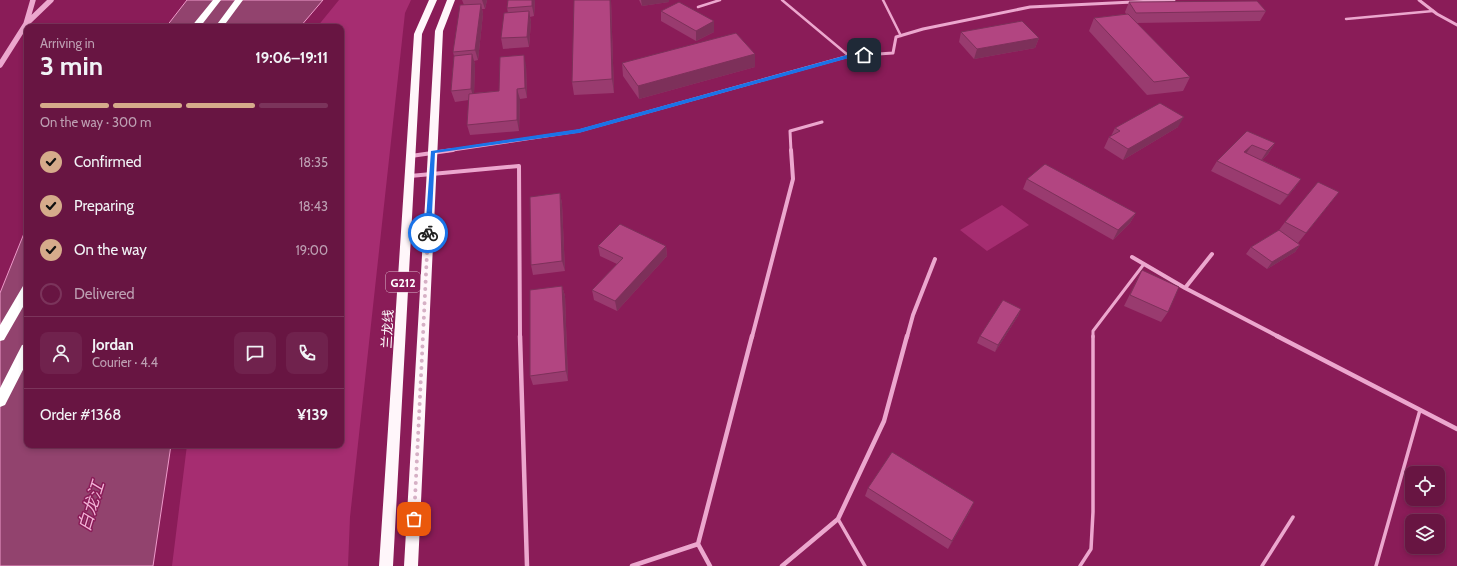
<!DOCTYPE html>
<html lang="en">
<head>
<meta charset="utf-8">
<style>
	:root { --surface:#681542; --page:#70224d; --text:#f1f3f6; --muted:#bd9fb2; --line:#7b345b; --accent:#d6ab8b }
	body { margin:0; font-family:Cabin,"Noto Sans SC",sans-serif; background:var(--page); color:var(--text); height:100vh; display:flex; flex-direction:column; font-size:15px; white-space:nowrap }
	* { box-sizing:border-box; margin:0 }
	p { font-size:13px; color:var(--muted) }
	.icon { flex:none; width:22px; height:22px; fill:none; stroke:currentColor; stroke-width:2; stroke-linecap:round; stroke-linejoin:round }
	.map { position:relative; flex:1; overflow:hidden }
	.sheet { position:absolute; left:24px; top:24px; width:320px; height:424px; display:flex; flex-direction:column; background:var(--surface); border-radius:8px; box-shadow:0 2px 6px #0003,0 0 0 1px var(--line) }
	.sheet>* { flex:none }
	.fabs { position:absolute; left:1405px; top:466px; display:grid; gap:8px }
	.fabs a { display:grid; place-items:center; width:40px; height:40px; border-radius:8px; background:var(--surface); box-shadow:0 2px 6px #0003,0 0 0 1px var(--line); font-size:20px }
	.pin { position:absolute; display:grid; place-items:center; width:34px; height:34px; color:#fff; margin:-17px; border-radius:8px; box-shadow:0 2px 6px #0006 }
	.courier { position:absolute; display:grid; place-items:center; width:40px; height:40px; margin:-20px; border:3px solid #1a73e8; border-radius:50%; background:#fff; color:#222; box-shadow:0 1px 5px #0007 }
	.overview em { font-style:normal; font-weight:700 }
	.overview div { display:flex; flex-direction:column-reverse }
	.overview { display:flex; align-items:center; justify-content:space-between; height:68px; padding:0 16px }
	h1 { font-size:26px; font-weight:700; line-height:30px }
	.bar { display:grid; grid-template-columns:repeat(4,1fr); gap:6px 4px; align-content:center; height:48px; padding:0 16px }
	.bar i { height:5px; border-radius:3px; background:var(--line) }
	.bar .active { background:var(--accent) }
	.bar p { grid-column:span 4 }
	.line { display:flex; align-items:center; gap:10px; padding:0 16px; border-top:1px solid var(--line) }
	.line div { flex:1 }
	.round { display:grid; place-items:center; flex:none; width:42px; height:42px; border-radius:8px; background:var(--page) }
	ol { padding:0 16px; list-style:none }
	li { display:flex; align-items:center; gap:12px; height:44px }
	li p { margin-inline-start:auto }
	li .icon { padding:4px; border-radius:50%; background:var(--accent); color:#111; stroke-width:4 }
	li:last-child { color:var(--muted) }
	li i { width:22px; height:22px; border:2px solid var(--line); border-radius:50% }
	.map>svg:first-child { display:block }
</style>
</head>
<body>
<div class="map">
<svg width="1457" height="566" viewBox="0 0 1457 566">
	<rect width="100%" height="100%" fill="#8a1c58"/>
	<!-- green -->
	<path fill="#a62d71" d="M 339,0 L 411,0 L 405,13 L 350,517 L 348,566 L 172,566 L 187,445 L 341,445 L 341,27 L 317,27 Z
		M 1002,205 L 1029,225 L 987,251 L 960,230 Z"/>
	<!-- water -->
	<path fill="#92436e" stroke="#ee9aca" d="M 187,0 L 323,0 L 300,27 L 166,27 Z
		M 27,226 L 27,445 L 171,445 L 153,566 L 0,566 L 0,293 Z"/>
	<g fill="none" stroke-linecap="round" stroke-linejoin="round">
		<!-- service-far2 -->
		<path stroke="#eca7ce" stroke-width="2.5" d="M 782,0 L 849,56
			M 883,0 L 901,36
			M 698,7 L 720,0
			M 1346,19 L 1433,11"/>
		<!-- service-far1 -->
		<path stroke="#eca7ce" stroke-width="3" d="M 1093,337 L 1093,331 L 1144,264"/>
		<!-- service -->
		<path stroke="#eca7ce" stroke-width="3.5" d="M 838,519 L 865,566
			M 1080,566 L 1091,549 L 1093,512 L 1093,336
			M 1262,566 L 1293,517
			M 1376,566 L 1420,410"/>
		<!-- minor-far2 -->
		<path stroke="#eca7ce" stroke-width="3" d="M 1419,0 L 1437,14 L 1457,25
			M 446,151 L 579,131 L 849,56 L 893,53 L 896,37 L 923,29 L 1030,7 L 1174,0
			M 791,151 L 790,131 L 822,122"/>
		<!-- minor-far1 -->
		<path stroke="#eca7ce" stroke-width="4" d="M 411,156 L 453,150
			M 410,176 L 519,166 L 520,337
			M 1132,257 L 1185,288 L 1279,337
			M 1185,288 L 1212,254
			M 752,337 L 793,179 L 791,150
			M 907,337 L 913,315 L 935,259"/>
		<!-- minor -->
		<path stroke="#eca7ce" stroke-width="4.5" d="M 520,336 L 527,566
			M 1277,336 L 1457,429
			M 632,566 L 698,544
			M 710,566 L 698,544 L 752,336
			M 782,566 L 838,519 L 884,421 L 907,336"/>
		<!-- tertiary -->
		<path stroke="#eca7ce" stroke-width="5.5" d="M 26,24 L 51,0
			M 0,65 L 26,24 L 33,0"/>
		<!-- trunk -->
		<path fill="#fff6fa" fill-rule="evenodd" d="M 429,0 L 437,0 L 422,34 L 393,566 L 379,566 L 414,34 Z
			M 447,0 L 455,0 L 443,31 L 418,566 L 404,566 L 435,31 Z"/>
		<!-- motorway -->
		<path fill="#fff" fill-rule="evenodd" d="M 213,0 L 221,0 L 200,27 L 191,27 Z
			M 235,0 L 243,0 L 223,27 L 215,27 Z
			M 27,284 L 27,300 L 4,340 L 0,341 L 0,325 L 23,286 Z
			M 27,344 L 27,362 L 5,405 L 0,407 L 0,388 L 22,345 Z"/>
	</g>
	<!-- wall -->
	<path fill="#993b6f" d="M 462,0 L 487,0 L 485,9 L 482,9 L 483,14 L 478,60 L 474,61 L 475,64 L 474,93 L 499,91 L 526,65 L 527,98 L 520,99 L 519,131 L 470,135 L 467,125 L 469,100 L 455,102 L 451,91 L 454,56 L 453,52 L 464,5 Z
		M 535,0 L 534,16 L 530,17 L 531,22 L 529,47 L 503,49 L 501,38 L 508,13 L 507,8 Z
		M 611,0 L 614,93 L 574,95 L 572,82 Z
		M 639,0 L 669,0 L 669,2 L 642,6 Z
		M 1129,2 L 1266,11 L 1260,21 L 1136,23 L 1190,77 L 1183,91 L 1147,95 L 1089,31 L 1094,18 L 1126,14 L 1125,12 Z
		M 661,11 L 714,32 L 696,41 L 661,21 Z
		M 961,32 L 1039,38 L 1035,48 L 974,59 L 959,42 Z
		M 622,63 L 755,67 L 639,99 L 623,76 Z
		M 1178,127 L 1123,160 L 1104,148 L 1109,137 L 1111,136 L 1115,128 Z
		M 1247,131 L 1275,143 L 1268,154 L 1262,160 L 1301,179 L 1294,189 L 1280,205 L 1211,171 L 1217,161 Z
		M 1027,179 L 1136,213 L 1130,223 L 1113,240 L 1023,189 Z
		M 1339,192 L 1298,243 L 1300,245 L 1295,252 L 1267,269 L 1246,254 L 1251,247 L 1279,230 L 1285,222 Z
		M 560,193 L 562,204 L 565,271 L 533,275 L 531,265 Z
		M 598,246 L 666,246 L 667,256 L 617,311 L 594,300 L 592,290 L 617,264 L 600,256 Z
		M 1142,270 L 1168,312 L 1161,322 L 1124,306 Z
		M 562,286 L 565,296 L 568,381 L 533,385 L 530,376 Z
		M 1021,309 L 1018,316 L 995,352 L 977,343 L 980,336 Z
		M 868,488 L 970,511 L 948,549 L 865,496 Z"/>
	<!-- shaded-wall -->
	<path fill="#7d305a" d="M 482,0 L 487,0 L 485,9 Z
		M 532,0 L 535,0 L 534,16 L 532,6 Z
		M 610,0 L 611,0 L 614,93 L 612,79 Z
		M 641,0 L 669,0 L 669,2 L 642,6 Z
		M 481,4 L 483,14 L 478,60 L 475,50 Z
		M 529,11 L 531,22 L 529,47 L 527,37 Z
		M 714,21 L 714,32 L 696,41 L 696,31 Z
		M 1039,38 L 1035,48 L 974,59 L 977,49 Z
		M 472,54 L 475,64 L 474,100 L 471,89 Z
		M 755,54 L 755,67 L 639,99 L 638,86 Z
		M 524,55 L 526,65 L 527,98 L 525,88 Z
		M 517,89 L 520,99 L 519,131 L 517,120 Z
		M 1184,117 L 1178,127 L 1123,160 L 1128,149 Z
		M 1275,143 L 1268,154 L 1260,162 L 1267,151 Z
		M 1252,145 L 1245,155 L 1244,152 Z
		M 1301,179 L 1294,189 L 1280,205 L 1288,195 Z
		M 560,193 L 562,204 L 565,271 L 562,261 Z
		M 1136,213 L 1130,223 L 1113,240 L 1118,230 Z
		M 1300,245 L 1295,252 L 1267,269 L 1272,262 Z
		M 666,246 L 667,256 L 617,311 L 615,301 Z
		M 562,286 L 565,296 L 568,381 L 566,371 Z
		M 1021,309 L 1018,316 L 995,352 L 998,345 Z
		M 974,502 L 970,511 L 948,549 L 952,541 Z"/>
	<!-- building -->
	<path fill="#b24581" stroke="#7d305a" d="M 508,0 L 532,0 L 532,6 L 507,8 Z
		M 574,0 L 610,0 L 612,79 L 572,82 Z
		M 1257,1 L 1266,11 L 1136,13 L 1129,2 Z
		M 679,2 L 714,21 L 696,31 L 661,11 Z
		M 481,4 L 475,50 L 453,52 L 460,5 Z
		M 529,11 L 527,37 L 501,38 L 504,13 Z
		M 1128,14 L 1190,77 L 1154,82 L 1094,18 Z
		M 1022,21 L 1039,38 L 977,49 L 961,32 Z
		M 736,33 L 755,54 L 638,86 L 622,63 Z
		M 472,54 L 471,89 L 451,91 L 454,56 Z
		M 524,55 L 525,88 L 517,89 L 517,120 L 467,125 L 469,94 L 499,91 L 500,57 Z
		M 1160,103 L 1184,117 L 1128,149 L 1109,137 L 1120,131 L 1115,128 Z
		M 1247,131 L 1275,143 L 1267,151 L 1252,145 L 1244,152 L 1301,179 L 1288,195 L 1217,161 Z
		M 1045,164 L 1136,213 L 1118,230 L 1027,179 Z
		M 1318,182 L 1339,192 L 1306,233 L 1285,222 Z
		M 560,193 L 562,261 L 531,265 L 530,197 Z
		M 620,224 L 666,246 L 615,301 L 592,290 L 623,258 L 598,246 Z
		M 1279,230 L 1300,245 L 1272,262 L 1251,247 Z
		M 1142,270 L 1179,287 L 1168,312 L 1130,295 Z
		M 562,286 L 566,371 L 530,376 L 530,290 Z
		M 1003,300 L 1021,309 L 998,345 L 980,336 Z
		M 892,452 L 974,502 L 952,541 L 868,488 Z"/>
	<!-- route -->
	<path fill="#1a73e8" d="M 864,54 L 865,56 L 849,58 L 579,133 L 435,153 L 431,233 L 428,235 L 425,233 L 431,151 L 579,129 L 847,55 Z"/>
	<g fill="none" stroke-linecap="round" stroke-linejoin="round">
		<!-- done -->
		<path stroke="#d6b0c5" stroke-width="4" stroke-dasharray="0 7.2" d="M 414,519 L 428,233"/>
	</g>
	<g text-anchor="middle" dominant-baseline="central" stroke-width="3" stroke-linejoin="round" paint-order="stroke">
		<!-- shield labels -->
		<rect fill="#8a1c58" stroke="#dcbbcd" stroke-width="1" x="386" y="272" width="34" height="20" rx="3"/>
		<g font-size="12" font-weight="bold" fill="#fff">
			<text x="403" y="282">G212</text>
		</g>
		<!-- street labels -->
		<g font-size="13" fill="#fff" stroke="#8a1c58">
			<text transform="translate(387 329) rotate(-87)">兰龙线</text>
		</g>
		<!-- near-water labels -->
		<g font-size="17" font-style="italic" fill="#f3b3d7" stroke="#8a1c58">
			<text transform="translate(91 506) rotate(-73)">白龙江</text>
		</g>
	</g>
</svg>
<div class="fabs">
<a><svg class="icon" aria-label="locate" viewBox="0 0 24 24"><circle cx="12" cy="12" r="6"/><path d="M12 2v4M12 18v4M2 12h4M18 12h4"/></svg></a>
<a><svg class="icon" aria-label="layers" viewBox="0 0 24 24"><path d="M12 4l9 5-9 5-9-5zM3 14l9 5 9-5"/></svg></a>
</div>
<div class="pin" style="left:414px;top:519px;background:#ea580c"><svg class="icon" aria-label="bag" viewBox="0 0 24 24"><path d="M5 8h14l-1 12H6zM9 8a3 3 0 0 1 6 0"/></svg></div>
<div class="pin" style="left:864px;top:55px;background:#1f2937"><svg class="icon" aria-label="home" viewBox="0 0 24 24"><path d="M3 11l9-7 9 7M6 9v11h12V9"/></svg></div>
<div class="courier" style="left:428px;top:233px"><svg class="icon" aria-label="bike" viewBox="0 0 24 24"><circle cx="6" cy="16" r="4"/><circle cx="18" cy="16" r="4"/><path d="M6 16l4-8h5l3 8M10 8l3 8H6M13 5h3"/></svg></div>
<section class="sheet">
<div class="overview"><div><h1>3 min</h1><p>Arriving in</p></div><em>19:06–19:11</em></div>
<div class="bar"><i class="active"></i><i class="active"></i><i class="active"></i><i></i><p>On the way · 300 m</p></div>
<ol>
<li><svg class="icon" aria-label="check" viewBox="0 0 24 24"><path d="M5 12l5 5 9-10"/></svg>Confirmed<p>18:35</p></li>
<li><svg class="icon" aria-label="check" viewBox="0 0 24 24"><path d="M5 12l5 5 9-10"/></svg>Preparing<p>18:43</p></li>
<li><svg class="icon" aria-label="check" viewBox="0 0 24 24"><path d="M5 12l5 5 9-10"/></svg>On the way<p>19:00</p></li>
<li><i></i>Delivered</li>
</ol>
<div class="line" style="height:72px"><a class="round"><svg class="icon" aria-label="person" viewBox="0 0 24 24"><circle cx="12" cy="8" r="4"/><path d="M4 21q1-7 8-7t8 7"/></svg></a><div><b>Jordan</b><p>Courier · 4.4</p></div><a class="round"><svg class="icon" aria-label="chat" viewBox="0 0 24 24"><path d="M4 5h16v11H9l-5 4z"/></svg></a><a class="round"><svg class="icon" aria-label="phone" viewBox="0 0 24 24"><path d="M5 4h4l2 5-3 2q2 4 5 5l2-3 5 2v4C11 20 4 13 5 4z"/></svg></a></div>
<div class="line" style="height:52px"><div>Order #1368</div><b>¥139</b></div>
</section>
</div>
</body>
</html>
